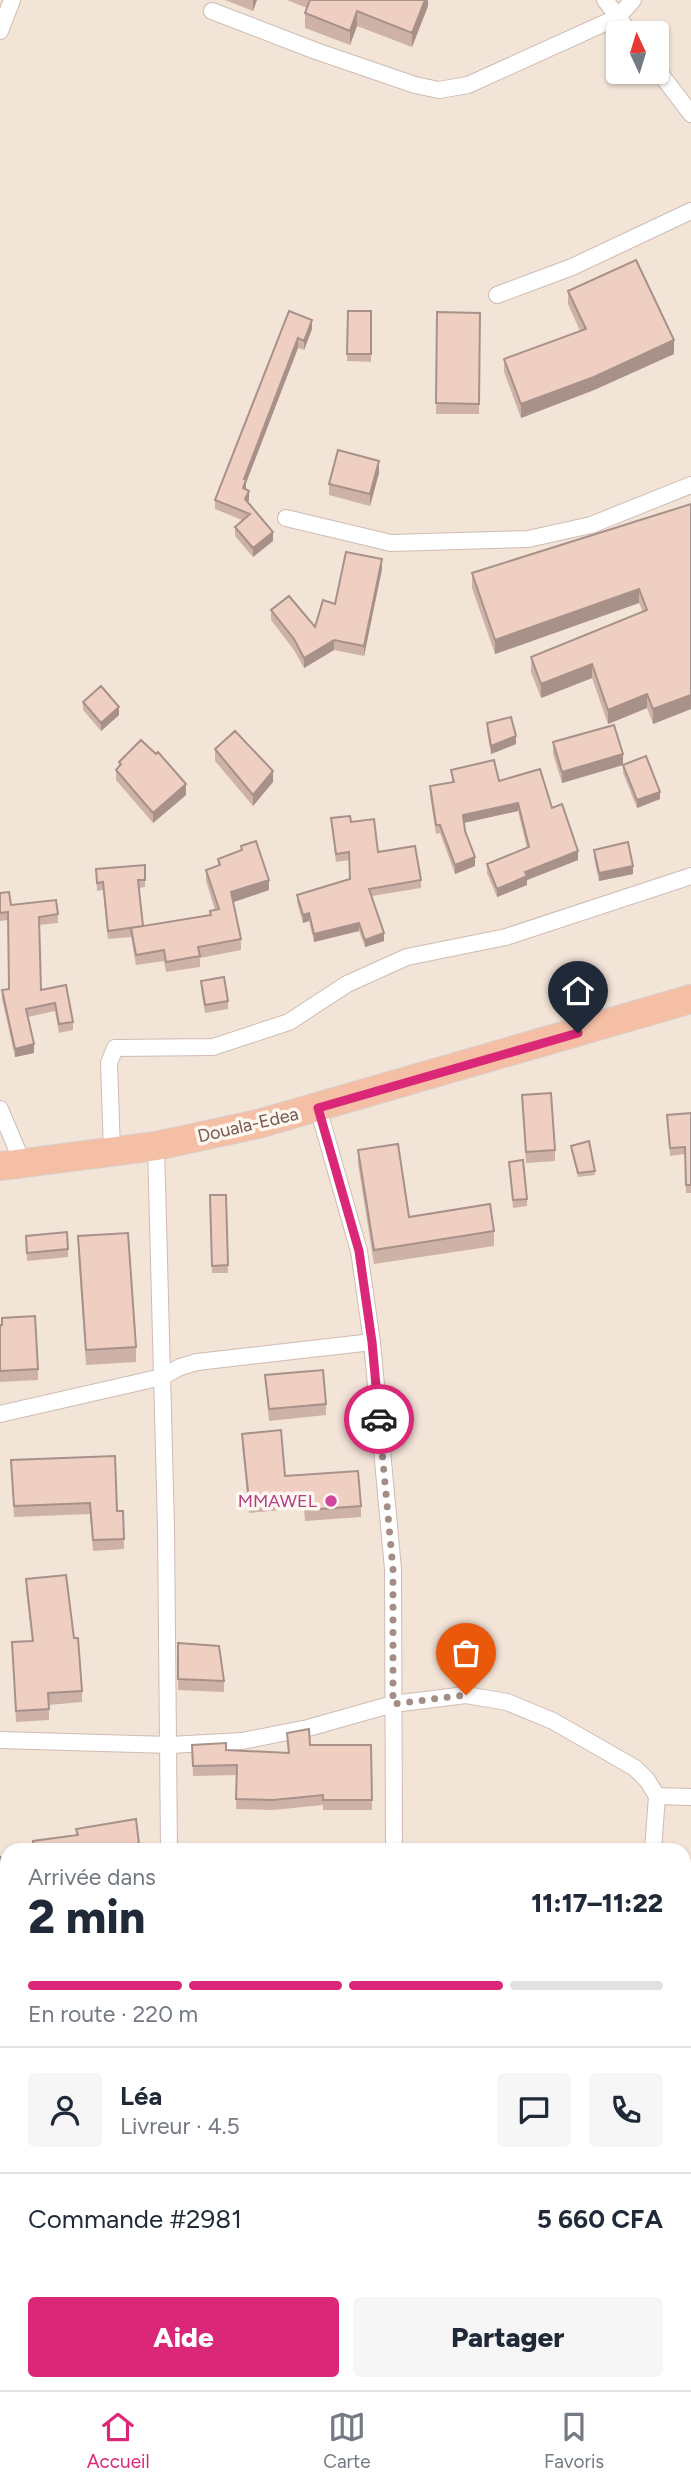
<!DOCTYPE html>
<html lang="fr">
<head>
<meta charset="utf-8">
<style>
	:root { --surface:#fff; --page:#f6f6f7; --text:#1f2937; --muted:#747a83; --line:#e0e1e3; --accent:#db2777 }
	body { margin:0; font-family:Figtree,sans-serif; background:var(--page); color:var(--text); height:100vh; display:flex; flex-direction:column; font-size:26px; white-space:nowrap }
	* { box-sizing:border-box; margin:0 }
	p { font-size:23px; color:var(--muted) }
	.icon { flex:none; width:38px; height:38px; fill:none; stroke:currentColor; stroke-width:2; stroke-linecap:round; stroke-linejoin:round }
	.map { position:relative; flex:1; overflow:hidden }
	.sheet { position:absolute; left:0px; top:1843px; width:691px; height:548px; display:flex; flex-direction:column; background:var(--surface); border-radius:21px 21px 0 0; box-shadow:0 2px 5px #0004 }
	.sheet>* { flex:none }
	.needle { width:46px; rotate:356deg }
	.buttons { position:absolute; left:606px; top:21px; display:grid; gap:14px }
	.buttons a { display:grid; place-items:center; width:63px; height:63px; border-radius:7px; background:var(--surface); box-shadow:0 2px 5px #0004; font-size:35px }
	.pin { position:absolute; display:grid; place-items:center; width:60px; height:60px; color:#fff; margin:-72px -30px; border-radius:50% 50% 50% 0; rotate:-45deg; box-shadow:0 0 7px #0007 }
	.pin .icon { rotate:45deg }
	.courier { position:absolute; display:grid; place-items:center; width:70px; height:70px; margin:-35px; border:5px solid #db2777; border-radius:50%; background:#fff; color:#222; box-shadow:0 2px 9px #0007 }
	.summary em { font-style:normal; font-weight:800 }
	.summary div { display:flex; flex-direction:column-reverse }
	.summary { display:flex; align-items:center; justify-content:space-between; height:119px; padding:0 28px }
	h1 { font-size:46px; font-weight:800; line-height:52px }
	.bar { display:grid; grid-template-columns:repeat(4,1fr); gap:10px 7px; align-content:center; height:84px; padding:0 28px }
	.bar i { height:9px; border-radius:5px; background:var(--line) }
	.bar .on { background:var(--accent) }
	.bar p { grid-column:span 4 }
	.line { display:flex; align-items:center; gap:18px; padding:0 28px; border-top:2px solid var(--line) }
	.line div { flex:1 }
	.round { display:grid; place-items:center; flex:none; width:74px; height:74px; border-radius:7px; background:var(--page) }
	.primary-button { display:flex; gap:14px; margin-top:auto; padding:14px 28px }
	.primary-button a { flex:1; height:80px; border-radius:7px; background:var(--accent); color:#fff; font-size:28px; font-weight:800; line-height:80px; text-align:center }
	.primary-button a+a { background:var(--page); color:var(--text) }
	.tabs { display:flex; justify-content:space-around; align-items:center; height:98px; border-top:2px solid var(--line); background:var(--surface); font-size:19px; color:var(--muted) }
	.tabs a { display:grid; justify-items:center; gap:4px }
	.tabs .on { color:var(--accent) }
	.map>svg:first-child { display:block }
</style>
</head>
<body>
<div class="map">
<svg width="691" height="2390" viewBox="0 0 691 2390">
	<rect width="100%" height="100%" fill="#fbf2e9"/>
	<!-- residential -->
	<path fill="#f3e4d8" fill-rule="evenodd" d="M 0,0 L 691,0 L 691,2390 L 0,2390 ZM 618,33 L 656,33 L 656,72 L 618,72 ZM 7,1850 L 684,1850 L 684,2384 L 7,2384 Z"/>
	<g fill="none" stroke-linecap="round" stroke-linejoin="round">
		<!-- minor casing -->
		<g stroke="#cfbbb2" stroke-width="18">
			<path id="minor" d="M 605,0 L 630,33
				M 212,11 L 316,51 L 415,85 L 439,90 L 468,85 L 618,17 L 633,0
				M 0,31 L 12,0
				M 656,68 L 691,114
				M 497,295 L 572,267 L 691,211
				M 286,518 L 391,543 L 528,539 L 591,525 L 691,485
				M 318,1108 L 359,1251 L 372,1342 L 393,1569 L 394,1850
				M 0,1109 L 23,1164
				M 156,1146 L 166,1527 L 169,1850
				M 112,1152 L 109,1063 L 115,1048 L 213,1047 L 289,1022 L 347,984 L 407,957 L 506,937 L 691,876
				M 0,1414 L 162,1377 L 180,1367 L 197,1362 L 372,1342
				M 0,1740 L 170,1745 L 242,1741 L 308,1728 L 393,1704 L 466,1695 L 507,1702 L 553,1721 L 635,1768 L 647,1780 L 657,1796 L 653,1850
				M 657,1796 L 691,1797
				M 684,2082 L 691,2082
				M 0,2086 L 7,2086
				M 684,2312 L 691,2317
				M 422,2384 L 426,2390
				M 96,2390 L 97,2384"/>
		</g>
		<!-- trunk casing -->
		<g stroke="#d8d0cd" stroke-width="30">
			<path id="trunk" d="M 0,1166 L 156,1146 L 258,1124 L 691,999"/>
		</g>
		<!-- minor -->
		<use href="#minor" stroke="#fff" stroke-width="16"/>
		<!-- trunk -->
		<use href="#trunk" stroke="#f4bfa5" stroke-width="28"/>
	</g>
	<!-- wall -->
	<path fill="#ceb2a7" d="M 225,0 L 257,0 L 253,11 Z
		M 287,0 L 428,0 L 428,6 L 412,47 L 357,26 L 350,45 L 305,28 L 305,13 L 307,8 Z
		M 568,291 L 674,354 L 594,390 L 521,418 L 504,372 L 504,359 L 580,331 L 568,304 Z
		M 289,311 L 312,329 L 304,350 L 298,348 L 246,483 L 246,489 L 249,500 L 248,502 L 273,541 L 253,557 L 235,536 L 235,527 L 242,520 L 215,509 L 215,500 Z
		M 348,311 L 371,311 L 371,362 L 347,361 Z
		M 437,312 L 480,313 L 479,414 L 436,414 Z
		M 379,473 L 370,506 L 329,495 L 329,484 Z
		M 691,504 L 691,709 L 653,724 L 647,708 L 608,724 L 592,678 L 541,698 L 531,672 L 531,657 L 643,612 L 639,603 L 495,654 L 472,588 L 472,573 Z
		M 382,569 L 364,656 L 334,650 L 304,668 L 294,650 L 271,620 L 271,610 L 315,627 L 335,604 Z
		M 83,702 L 119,715 L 101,731 L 83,710 Z
		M 487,723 L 516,744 L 491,754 L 487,731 Z
		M 553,742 L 623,765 L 562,783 L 553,754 Z
		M 215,749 L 273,782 L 253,806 L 215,761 Z
		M 119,762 L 186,795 L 153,823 L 116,780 L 116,770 L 119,766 Z
		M 623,765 L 660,799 L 637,808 L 623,773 Z
		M 451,770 L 499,781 L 552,808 L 578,860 L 527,880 L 527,885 L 497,897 L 487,873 L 487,864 L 527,848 L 518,811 L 464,823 L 475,866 L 455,874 L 440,833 L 436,834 L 430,795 L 430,786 L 452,782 Z
		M 331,818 L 351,822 L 378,852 L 421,880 L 421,888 L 372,896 L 384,941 L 365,947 L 359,931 L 314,942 L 309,921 L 303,923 L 297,902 L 297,895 L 350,879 L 349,860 L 336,862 Z
		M 241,846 L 269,890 L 233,902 L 241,939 L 241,950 L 200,958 L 200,967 L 166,972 L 164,961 L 136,965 L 131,937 L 108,939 L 103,890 L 97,891 L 96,869 L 145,865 L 145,887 L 139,888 L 143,926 L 210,915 L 210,911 L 215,910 L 206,881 L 206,870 L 218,866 L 218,859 L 241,850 Z
		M 594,850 L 633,874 L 599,881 L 594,858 Z
		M 0,893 L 11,905 L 58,914 L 58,923 L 39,925 L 41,990 L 66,985 L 73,1022 L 73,1030 L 59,1033 L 55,1011 L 28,1017 L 34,1053 L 15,1057 L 2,999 L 2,990 L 9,989 L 8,920 L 0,921 Z
		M 201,981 L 228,1001 L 228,1009 L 205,1013 L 201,989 Z
		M 522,1095 L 555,1150 L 555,1161 L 526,1163 Z
		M 691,1113 L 691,1193 L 686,1193 L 685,1154 L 670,1156 L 667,1115 Z
		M 571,1146 L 595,1171 L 595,1175 L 578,1177 L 571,1150 Z
		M 358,1150 L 409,1217 L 494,1231 L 494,1246 L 374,1264 L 358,1164 Z
		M 509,1162 L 527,1199 L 527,1206 L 513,1208 Z
		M 210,1195 L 226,1195 L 228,1273 L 212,1273 Z
		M 26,1236 L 68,1249 L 68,1257 L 27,1261 Z
		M 78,1236 L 136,1347 L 136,1362 L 86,1365 L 78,1251 Z
		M 0,1325 L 38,1369 L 38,1380 L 0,1382 Z
		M 265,1375 L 326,1404 L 326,1415 L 269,1421 Z
		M 242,1434 L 285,1476 L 361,1506 L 361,1517 L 305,1521 L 304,1508 L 249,1513 L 242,1445 Z
		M 11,1460 L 117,1511 L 124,1539 L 124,1549 L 93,1551 L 90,1514 L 14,1517 Z
		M 26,1579 L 74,1638 L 82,1691 L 82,1702 L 49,1705 L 49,1720 L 16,1722 L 12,1642 L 32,1641 L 26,1590 Z
		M 178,1643 L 224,1681 L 224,1692 L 178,1690 Z
		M 287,1733 L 310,1745 L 371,1745 L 372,1810 L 323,1810 L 323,1805 L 273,1810 L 236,1809 L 237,1775 L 193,1776 L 192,1745 L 226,1750 L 288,1753 Z
		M 76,1829 L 139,1844 L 139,1850 L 27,1850 L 33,1849 L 76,1835 Z
		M 0,1857 L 7,1857 L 7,1940 L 0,1941 Z"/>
	<!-- shaded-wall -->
	<path fill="#a79188" d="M 253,0 L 257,0 L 253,11 Z
		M 425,0 L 428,0 L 428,6 L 412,47 L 412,33 Z
		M 357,11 L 357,26 L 350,45 L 350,31 Z
		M 312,320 L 312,329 L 304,350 L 304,341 Z
		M 298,338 L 298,348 L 246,483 L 246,489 L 243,497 L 244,479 Z
		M 674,340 L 674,354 L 594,390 L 521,418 L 521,404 Z
		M 379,461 L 379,473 L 370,506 L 370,494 Z
		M 249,491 L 249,500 L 245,508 L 245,499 Z
		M 273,532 L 273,541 L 253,557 L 253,548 Z
		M 382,559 L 382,569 L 364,656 L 364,646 Z
		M 639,589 L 639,603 L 495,654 L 495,640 Z
		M 334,640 L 334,650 L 304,668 L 304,658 Z
		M 592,664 L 592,678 L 541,698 L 541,684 Z
		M 647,694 L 647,708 L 608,724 L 608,710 Z
		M 691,695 L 691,709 L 653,724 L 653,709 Z
		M 119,707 L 119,715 L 101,731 L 101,723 Z
		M 516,736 L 516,744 L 491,754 L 491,746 Z
		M 623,754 L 623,765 L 562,783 L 562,772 Z
		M 273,771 L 273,782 L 253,806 L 253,795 Z
		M 186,784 L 186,795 L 153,823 L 153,813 Z
		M 660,792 L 660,799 L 637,808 L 637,800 Z
		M 518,803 L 518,811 L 463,823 L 463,815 Z
		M 578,851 L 578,860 L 527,880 L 527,885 L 497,897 L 497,889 L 525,872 Z
		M 475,857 L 475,866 L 455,874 L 455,865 Z
		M 633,866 L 633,874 L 599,881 L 599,873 Z
		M 269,880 L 269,890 L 231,903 L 231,892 Z
		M 309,913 L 309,921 L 303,923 L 303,915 Z
		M 359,923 L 359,931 L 314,942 L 314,934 Z
		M 384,933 L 384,941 L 365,947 L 365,940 Z
		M 34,1044 L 34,1053 L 15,1057 L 15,1049 Z"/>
	<!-- building -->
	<path fill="#efcfc2" stroke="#a79188" stroke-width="2" d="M 310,0 L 425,0 L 412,33 L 357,11 L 350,31 L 305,13 Z
		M 636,260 L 674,340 L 594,377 L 521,404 L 504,359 L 586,329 L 568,291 Z
		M 289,311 L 312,320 L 304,341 L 298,338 L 244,479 L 246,480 L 243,488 L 249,491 L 245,499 L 273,532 L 253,548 L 235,527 L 250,514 L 215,500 Z
		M 348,311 L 371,311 L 371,354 L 347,354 Z
		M 437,312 L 480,313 L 479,404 L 436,403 Z
		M 338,450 L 379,461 L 370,494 L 329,484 Z
		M 691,504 L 691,695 L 653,709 L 647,694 L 608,710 L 592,664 L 541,684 L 531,657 L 647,610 L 639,589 L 495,640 L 472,573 Z
		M 346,552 L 382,559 L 364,646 L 334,640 L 304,658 L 294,639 L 271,610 L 289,596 L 315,627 L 323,600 L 335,604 Z
		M 101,686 L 119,707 L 101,723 L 83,702 Z
		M 511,717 L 516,736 L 491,746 L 487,723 Z
		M 614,725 L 623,754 L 562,772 L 553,742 Z
		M 235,731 L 273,771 L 253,795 L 215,749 Z
		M 141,740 L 156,754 L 158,752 L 186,784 L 153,813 L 116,770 L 121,764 L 119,762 Z
		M 646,756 L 660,792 L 637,800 L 623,765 Z
		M 494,760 L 499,781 L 540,769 L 552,808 L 562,804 L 578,851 L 525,872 L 527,876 L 497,889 L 487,864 L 529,847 L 518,803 L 463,815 L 465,831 L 475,857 L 455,865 L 440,825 L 436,825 L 430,786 L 454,782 L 451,770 Z
		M 350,816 L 351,822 L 374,819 L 378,852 L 415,846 L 421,880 L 369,889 L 384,933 L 365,940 L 359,923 L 314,934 L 309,913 L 303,915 L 297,895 L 350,879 L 349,852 L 336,854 L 331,818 Z
		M 256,841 L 269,880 L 231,892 L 241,939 L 198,947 L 200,956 L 166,962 L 164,950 L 136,955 L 131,928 L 211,915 L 210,911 L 219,909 L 206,870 L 220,865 L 218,859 L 242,850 L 241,846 Z
		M 628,842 L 633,866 L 599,873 L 594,850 Z
		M 145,865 L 145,880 L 138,880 L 143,926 L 108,931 L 103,882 L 97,883 L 96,869 Z
		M 9,892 L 11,905 L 56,900 L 58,914 L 39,917 L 41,990 L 66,985 L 73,1022 L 59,1024 L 55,1003 L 26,1009 L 34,1044 L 15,1049 L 2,990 L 9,989 L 8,912 L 0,913 L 0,893 Z
		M 224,977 L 228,1001 L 205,1005 L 201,981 Z
		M 551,1093 L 555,1150 L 526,1152 L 522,1095 Z
		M 691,1113 L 691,1185 L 686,1185 L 685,1147 L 670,1148 L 667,1115 Z
		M 589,1141 L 595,1171 L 578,1173 L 571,1146 Z
		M 398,1144 L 409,1217 L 490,1204 L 494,1231 L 374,1250 L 358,1150 Z
		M 523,1160 L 527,1199 L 513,1200 L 509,1162 Z
		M 210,1195 L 226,1195 L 228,1265 L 212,1266 Z
		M 67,1232 L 68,1249 L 27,1253 L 26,1236 Z
		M 128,1233 L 136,1347 L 86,1350 L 78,1236 Z
		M 35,1316 L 38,1369 L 0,1371 L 0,1325 L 2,1325 L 2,1318 Z
		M 323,1370 L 326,1404 L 269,1409 L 265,1375 Z
		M 281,1430 L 285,1476 L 358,1471 L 361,1506 L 305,1510 L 304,1496 L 249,1501 L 242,1434 Z
		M 115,1456 L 117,1511 L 123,1511 L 124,1539 L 93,1540 L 90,1503 L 14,1506 L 11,1460 Z
		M 66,1575 L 74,1638 L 78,1638 L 82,1691 L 48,1693 L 49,1709 L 16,1711 L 12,1642 L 33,1641 L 26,1579 Z
		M 178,1643 L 219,1646 L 224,1681 L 178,1679 Z
		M 309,1729 L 310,1745 L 371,1745 L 372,1800 L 323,1800 L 323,1795 L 273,1800 L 236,1799 L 237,1765 L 193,1766 L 192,1745 L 226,1743 L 226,1750 L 289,1753 L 287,1733 Z
		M 136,1819 L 139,1844 L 86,1850 L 27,1850 L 33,1849 L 33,1841 L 78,1835 L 76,1829 Z
		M 0,1857 L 7,1857 L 7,1933 L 0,1933 Z"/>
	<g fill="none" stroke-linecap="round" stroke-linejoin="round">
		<!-- done -->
		<path stroke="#a48d84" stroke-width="7" stroke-dasharray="0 12.6" d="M 379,1419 L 393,1569 L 393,1704 L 466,1695"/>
		<!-- route -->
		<path stroke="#db2777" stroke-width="9" d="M 379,1419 L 372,1342 L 359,1251 L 318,1108 L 578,1033"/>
	</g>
	<!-- markers -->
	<circle fill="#d1479c" stroke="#fef7f0" stroke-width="2.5" cx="331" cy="1501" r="7"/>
	<g text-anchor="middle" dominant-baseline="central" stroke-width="7" stroke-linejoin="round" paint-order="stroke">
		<!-- street labels -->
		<g font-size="18" fill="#75574e" stroke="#fef7f0">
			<text transform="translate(248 1125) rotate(-13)">Douala-Edea</text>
		</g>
		<!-- hotel labels -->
		<g font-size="18" fill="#b23c85" stroke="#fef7f0" text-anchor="end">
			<text x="317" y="1501">MMAWEL</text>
		</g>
	</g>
</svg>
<div class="buttons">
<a><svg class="needle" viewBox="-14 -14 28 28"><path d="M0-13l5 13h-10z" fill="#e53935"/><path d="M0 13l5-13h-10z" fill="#747a83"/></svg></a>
</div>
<div class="pin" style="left:466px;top:1695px;background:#ea580c"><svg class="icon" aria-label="bag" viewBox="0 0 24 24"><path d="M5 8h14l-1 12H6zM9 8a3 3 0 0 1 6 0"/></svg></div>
<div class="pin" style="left:578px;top:1033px;background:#1f2937"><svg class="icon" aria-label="home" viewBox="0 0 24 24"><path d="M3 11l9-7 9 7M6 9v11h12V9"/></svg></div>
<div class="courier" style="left:379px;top:1419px"><svg class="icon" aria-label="car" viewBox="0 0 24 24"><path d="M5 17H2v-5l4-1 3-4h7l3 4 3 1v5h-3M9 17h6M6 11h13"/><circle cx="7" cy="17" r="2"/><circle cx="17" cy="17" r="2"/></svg></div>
<section class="sheet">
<div class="summary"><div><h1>2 min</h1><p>Arrivée dans</p></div><em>11:17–11:22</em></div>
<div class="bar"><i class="on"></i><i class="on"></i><i class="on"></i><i></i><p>En route · 220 m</p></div>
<div class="line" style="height:126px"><a class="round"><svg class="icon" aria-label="person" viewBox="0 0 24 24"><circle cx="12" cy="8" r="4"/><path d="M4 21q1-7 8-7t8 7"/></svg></a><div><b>Léa</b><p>Livreur · 4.5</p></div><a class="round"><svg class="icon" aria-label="chat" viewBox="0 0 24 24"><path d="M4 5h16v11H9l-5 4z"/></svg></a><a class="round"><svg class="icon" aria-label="phone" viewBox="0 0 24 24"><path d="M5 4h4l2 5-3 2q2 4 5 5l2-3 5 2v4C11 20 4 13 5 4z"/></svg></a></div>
<div class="line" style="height:91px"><div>Commande #2981</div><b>5 660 CFA</b></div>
<div class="primary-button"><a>Aide</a><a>Partager</a></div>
</section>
</div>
<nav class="tabs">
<a class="on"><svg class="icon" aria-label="home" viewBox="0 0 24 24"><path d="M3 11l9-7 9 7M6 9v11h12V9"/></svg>Accueil</a>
<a><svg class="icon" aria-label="map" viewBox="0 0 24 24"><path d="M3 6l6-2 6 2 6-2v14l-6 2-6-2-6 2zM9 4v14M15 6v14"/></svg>Carte</a>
<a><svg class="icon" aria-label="saved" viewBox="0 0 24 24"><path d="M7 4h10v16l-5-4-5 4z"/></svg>Favoris</a>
</nav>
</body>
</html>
